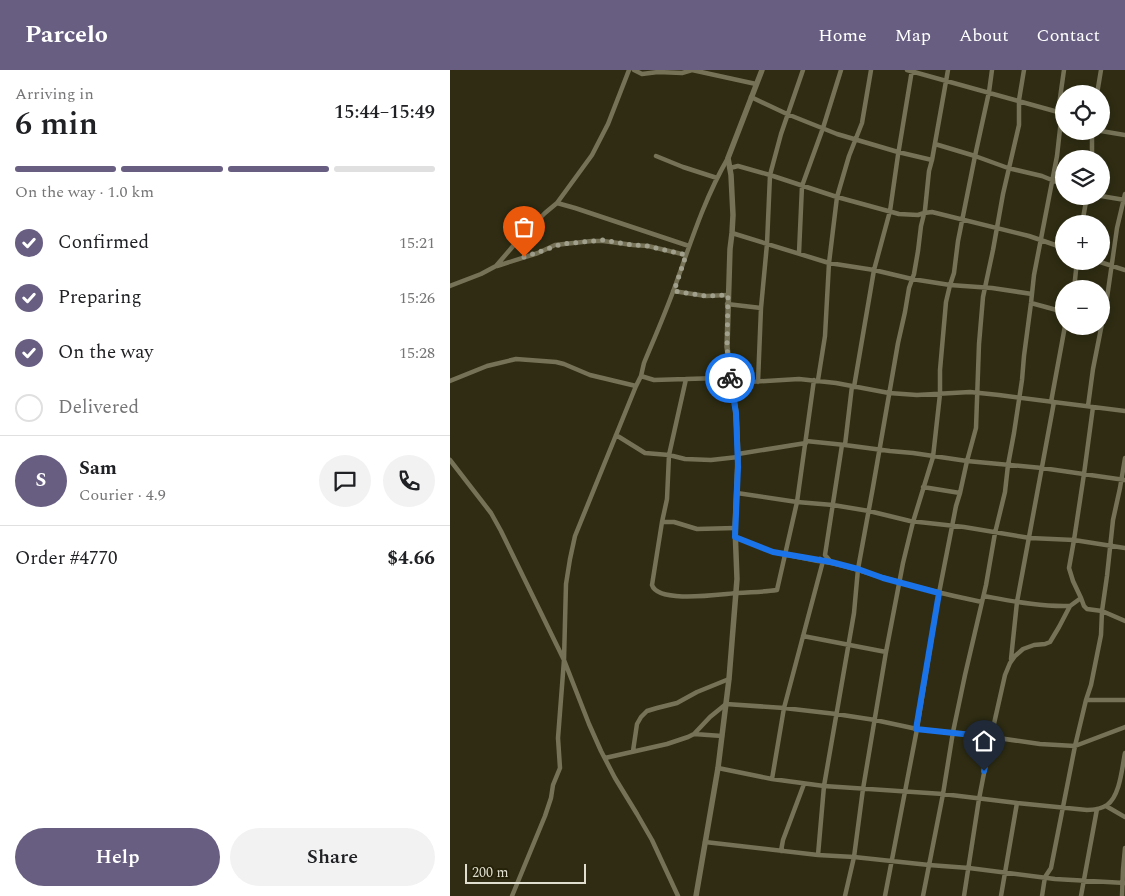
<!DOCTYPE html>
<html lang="en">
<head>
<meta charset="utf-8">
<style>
	:root { --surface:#fff; --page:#f2f2f2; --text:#202124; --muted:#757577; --line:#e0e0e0; --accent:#685e82 }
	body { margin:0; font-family:Spectral,serif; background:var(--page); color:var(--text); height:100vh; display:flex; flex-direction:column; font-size:19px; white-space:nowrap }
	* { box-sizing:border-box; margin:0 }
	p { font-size:16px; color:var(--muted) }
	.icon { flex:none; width:28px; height:28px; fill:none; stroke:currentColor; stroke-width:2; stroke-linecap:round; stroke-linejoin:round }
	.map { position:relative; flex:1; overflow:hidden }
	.side { display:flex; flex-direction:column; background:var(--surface); width:450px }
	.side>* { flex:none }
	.controls { position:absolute; left:605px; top:15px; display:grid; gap:10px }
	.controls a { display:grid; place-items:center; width:55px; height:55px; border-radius:50%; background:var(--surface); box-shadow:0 2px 8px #0003; font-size:25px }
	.scale { position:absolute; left:15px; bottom:12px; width:121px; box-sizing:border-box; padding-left:5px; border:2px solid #dfdecf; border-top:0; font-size:14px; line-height:18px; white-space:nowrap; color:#dfdecf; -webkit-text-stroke:4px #252209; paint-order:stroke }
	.pin { position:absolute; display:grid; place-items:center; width:42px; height:42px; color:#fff; margin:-51px -21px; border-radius:50% 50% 50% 0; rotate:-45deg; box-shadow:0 0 5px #0007 }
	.pin .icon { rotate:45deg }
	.courier { position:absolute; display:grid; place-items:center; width:50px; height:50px; margin:-25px; border:4px solid #1a73e8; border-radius:50%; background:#fff; color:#222; box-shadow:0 1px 6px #0007 }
	.headline em { font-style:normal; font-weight:600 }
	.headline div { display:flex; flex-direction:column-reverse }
	.headline { display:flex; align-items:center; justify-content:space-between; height:85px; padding:0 15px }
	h1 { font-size:32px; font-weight:600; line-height:38px }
	.bar { display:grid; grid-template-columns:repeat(4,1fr); gap:8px 5px; align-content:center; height:60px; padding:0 15px }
	.bar i { height:6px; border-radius:4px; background:var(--line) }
	.bar .selected { background:var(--accent) }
	.bar p { grid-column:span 4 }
	.line { display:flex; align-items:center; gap:12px; padding:0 15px; border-top:1px solid var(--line) }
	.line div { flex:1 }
	.round { display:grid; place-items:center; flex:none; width:52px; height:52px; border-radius:26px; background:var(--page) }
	ol { padding:0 15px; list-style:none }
	li { display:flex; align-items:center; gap:15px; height:55px }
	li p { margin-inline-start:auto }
	li .icon { padding:5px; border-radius:50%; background:var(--accent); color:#fff; stroke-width:4 }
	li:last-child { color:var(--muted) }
	li i { width:28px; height:28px; border:2px solid var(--line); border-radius:50% }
	.action { display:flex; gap:10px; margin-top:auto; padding:10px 15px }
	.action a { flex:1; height:58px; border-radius:30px; background:var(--accent); color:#fff; font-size:20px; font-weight:600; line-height:58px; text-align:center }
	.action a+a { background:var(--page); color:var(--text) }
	header { display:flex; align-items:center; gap:30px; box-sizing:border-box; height:70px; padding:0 25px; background:var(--accent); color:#fff }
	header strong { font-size:24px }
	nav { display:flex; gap:28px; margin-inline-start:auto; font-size:18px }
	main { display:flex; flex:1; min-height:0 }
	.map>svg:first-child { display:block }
</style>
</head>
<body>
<header>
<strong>Parcelo</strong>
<nav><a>Home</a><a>Map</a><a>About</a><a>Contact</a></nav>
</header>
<main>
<section class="side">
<div class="headline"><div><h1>6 min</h1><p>Arriving in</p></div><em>15:44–15:49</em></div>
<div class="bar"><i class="selected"></i><i class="selected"></i><i class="selected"></i><i></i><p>On the way · 1.0 km</p></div>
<ol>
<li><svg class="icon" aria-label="check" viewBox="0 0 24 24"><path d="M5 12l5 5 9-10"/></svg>Confirmed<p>15:21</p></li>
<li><svg class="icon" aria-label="check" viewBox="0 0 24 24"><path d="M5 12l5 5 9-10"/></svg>Preparing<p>15:26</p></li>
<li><svg class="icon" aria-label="check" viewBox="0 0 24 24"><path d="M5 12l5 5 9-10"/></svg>On the way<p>15:28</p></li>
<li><i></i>Delivered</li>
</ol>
<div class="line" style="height:90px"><b class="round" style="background:var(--accent);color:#fff">S</b><div><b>Sam</b><p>Courier · 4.9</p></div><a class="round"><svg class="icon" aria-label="chat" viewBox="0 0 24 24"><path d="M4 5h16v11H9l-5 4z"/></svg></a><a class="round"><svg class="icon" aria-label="phone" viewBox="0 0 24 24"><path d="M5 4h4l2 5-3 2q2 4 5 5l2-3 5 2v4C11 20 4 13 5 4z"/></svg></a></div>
<div class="line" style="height:65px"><div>Order #4770</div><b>$4.66</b></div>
<div class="action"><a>Help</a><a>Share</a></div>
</section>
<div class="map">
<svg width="675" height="826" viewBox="0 0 675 826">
	<rect width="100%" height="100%" fill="#2f2c13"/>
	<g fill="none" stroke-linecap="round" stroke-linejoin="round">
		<!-- minor -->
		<path stroke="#757257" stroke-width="4.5" d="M 184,0 L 192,4 L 208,2 L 232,3 L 242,0 L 306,14
			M 457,0 L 608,42
			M 647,24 L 651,0
			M 301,27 L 337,44 L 387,64 L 448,82 L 482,90
			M 651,61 L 675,65
			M 485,74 L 525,86 L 558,98 L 592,106 L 614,115
			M 206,86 L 233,97 L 267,108
			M 642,89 L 642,61
			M 280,98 L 288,96 L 320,105 L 387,127 L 449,144 L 468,145 L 474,143 L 482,142 L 579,166 L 614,178
			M 651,126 L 675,130
			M 107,133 L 125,138 L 239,176
			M 632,154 L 637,126
			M 282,163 L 379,193 L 424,200 L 462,209 L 500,215 L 542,218 L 582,224
			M 349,183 L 352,116 L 373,58 L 391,0
			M 647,191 L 675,200
			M 47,196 L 88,183 L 105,175 L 142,171 L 153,171 L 183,175 L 198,176 L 236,185
			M 0,216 L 31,204 L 46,196 L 70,168 L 95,143 L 107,133 L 142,85 L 158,54 L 179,0
			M 624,219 L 627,191
			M 223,221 L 256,226 L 278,225
			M 581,233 L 614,242
			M 277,234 L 311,238
			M 191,306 L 204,310 L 269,308 L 299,312 L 349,309 L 386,313 L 439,323 L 467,325 L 520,322 L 549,325 L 675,341
			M 236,309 L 219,385 L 217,429 L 212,452 L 202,515 C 208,534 271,524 288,523 C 301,522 314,522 327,520 L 347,432 L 383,435 L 419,441 L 460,451 L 514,457 L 580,468 L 624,470 L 634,404 L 643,337
			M 368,310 L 375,266 L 379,193 L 387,127 L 399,86 L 412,53 L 421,0
			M 0,311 L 37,296 L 66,289 L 106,292 L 114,294 L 140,305 L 186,316
			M 308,312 L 311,238 L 317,174 L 320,105 L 331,64 L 353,0
			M 404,317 L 424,200 L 440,141 L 448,85 L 462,0
			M 601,332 L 615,256
			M 638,336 L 643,299 L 657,228 L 667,158 L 675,124
			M 166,365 L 195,383 L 219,385 L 235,389 L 261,390 L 288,387
			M 356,371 L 395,375 L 402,316
			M 395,375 L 440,381 L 463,383 L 517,391 L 592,398 L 675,410
			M 288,384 L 356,373
			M 675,388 L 670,418 L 663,450 L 657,506 L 652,541 L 651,565 L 641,615 L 636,630 L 625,676 L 675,657
			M 0,390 L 41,443 L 51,461 L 114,590 L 139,654 L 151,681 L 165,708 L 187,744 L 202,770 L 228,826
			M 473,417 L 510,423
			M 287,423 L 347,432 L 364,310
			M 212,452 L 224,452 L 247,459 L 285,458
			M 285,467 L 323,482 L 368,491 L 370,489
			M 368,491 C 390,493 410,501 431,507 C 464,517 498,525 532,532
			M 381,492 L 375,485 L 392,375
			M 534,526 C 562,531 591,537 620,536
			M 631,528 L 634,536 L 637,539 L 652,541 L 675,551
			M 353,566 L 436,582
			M 561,589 L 567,532 L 604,332
			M 636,630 L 675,630
			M 244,664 L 272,666
			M 183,681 L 187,654 L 191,647 L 197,641 L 207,638 L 227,633 L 247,622 L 279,609
			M 155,688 L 217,674 L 238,667 L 244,664 L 260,647 L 276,634 L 334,638 L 386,644 L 425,650 L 467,659 L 541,667 L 555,605 L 560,593 L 565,586 L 573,579 L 584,575 L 595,574 L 600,572 L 609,557 L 620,536 L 631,528 L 623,511 L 619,498 L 624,470 L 675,478
			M 268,698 L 322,709 L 374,716 L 493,724 L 567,733 L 637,740 C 644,740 651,739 657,735 C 670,726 672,698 675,683
			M 322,709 L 334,638 L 373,491
			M 656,736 L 675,747
			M 255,772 L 368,785 L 404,787 L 479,795 L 519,798 L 605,809 L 675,813
			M 331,781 L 333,770 L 354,714
			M 368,785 L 374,716 L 404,543 L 408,499 L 423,417 L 448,273 L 455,242 L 459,218 L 464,204 L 468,181 L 471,156 L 475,140 L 479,101 L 482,90 L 498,0
			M 62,826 L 95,746 L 101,728 L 103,715 L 110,698 L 108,668 L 114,590 L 116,514 L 120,489 L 125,466 L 186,316 L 191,306 L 194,293 C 204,269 215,244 224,219 C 240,175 254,129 278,88
			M 395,826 L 404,787 L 413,719 L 436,582 L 453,493 L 463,452 L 483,387 L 490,324 L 490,300 L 496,232 L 500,215 L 504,203 L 508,171 L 525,86 L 539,22 L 542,0
			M 435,826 L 467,659 L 489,523 L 506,436 L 510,423 L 517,391 L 526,358 L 529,274 L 533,227 L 543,180 L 553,124 L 569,55 L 569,30 L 574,0
			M 473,826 L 493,724 L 503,662 L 515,605 L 536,515 L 545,463 L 555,422 L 558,395 L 564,363 L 572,310 L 574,286 L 581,233 L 584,205 L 607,86 L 611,50 L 608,42 L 614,0
			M 514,826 L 529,729 L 541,667 L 590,674 L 625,676 L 601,798 L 595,807 L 592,826
			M 551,826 L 567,733
			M 631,826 L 647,739
			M 672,826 L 673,800 L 675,778"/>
		<!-- tertiary -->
		<path stroke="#757257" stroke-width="5.5" d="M 246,826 L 268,698 L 279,609 L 287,509 L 285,458 L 288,387 L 286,343 L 277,277 L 280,179 L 282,163 L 283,145 L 281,105 L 278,88 L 312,0"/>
	</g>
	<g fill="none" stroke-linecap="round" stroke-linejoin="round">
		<!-- done -->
		<path stroke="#a1a08d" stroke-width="5" stroke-dasharray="0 9" d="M 74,187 L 112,174 L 153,170 L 183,175 L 198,176 L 236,185 L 224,221 L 256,226 L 278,225 L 277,277 L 280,308"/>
		<!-- route -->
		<path stroke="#1a73e8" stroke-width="6" d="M 280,308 L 286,343 L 288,397 L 285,467 L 323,482 L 381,492 L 408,499 L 433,508 L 489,523 L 466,659 L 541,667 L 534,701"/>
	</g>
</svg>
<div class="controls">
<a><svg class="icon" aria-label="locate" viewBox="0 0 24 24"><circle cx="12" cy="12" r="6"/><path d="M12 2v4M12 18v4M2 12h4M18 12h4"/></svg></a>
<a><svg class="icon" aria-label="layers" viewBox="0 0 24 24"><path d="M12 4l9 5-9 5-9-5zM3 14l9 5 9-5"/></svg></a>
<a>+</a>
<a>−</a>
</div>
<div class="scale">200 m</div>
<div class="pin" style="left:74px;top:187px;background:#ea580c"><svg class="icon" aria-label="bag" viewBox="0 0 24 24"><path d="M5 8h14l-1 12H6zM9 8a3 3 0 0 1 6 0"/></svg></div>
<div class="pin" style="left:534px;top:701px;background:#1f2937"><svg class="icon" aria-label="home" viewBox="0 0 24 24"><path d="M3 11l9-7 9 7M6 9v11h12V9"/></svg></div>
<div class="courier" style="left:280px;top:308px"><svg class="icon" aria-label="bike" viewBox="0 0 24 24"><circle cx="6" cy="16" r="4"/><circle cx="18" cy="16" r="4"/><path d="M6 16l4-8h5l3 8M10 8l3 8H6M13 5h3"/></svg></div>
</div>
</main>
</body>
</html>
